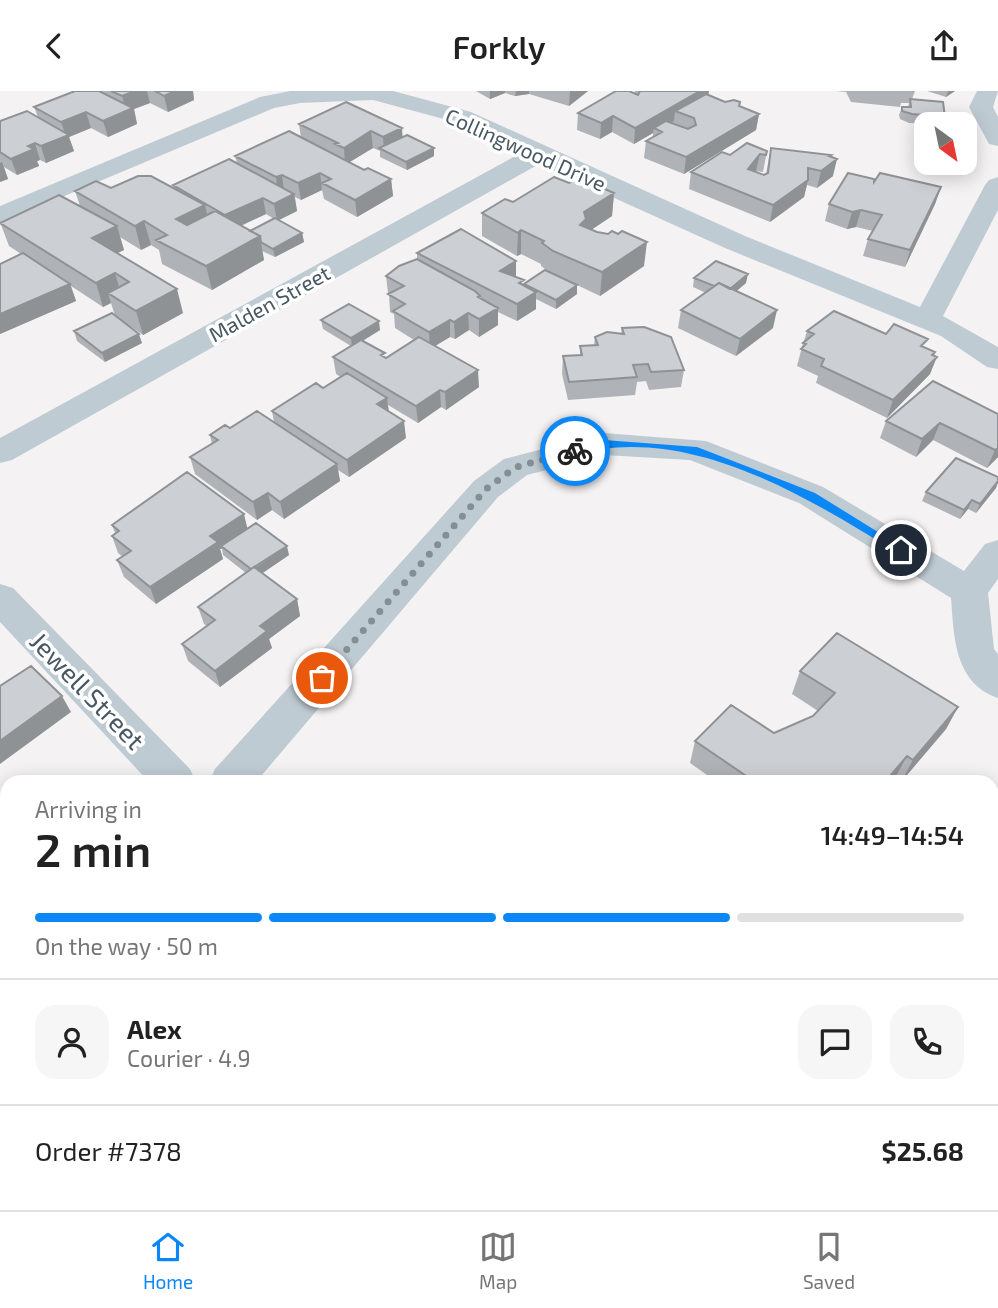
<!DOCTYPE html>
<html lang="en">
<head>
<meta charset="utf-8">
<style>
	:root { --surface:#fff; --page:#f6f6f6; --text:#222; --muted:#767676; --line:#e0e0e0; --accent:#0b88f6 }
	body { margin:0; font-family:"Exo 2",sans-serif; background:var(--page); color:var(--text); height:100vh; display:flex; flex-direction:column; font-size:26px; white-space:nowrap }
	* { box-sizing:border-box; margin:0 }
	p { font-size:23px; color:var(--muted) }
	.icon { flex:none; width:38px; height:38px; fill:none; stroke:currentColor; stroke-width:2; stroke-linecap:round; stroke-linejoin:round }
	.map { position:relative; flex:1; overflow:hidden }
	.details { position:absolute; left:0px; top:684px; width:999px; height:436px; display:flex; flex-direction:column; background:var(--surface); border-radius:21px 21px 0 0; box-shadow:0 4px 18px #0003 }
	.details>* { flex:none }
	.needle { width:46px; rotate:147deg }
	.controls { position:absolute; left:914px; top:21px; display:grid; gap:14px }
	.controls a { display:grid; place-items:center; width:63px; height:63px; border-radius:14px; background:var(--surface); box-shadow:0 4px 18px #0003; font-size:35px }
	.pin { position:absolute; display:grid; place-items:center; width:60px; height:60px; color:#fff; margin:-30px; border:4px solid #fff; border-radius:50%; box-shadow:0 2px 7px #0007 }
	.courier { position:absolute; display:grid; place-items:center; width:70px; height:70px; margin:-35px; border:5px solid #0b88f6; border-radius:50%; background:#fff; color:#222; box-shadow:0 2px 9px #0007 }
	.summary em { font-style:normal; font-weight:600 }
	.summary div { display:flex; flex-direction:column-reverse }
	.summary { display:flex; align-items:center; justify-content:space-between; height:119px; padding:0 35px }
	h1 { font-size:46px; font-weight:600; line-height:52px }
	.bar { display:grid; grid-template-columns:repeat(4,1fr); gap:10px 7px; align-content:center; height:84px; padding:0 35px }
	.bar i { height:9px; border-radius:5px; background:var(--line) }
	.bar .current { background:var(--accent) }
	.bar p { grid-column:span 4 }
	.line { display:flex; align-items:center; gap:18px; padding:0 35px; border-top:2px solid var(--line) }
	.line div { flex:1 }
	.round { display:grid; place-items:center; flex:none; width:74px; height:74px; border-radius:21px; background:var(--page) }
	header { display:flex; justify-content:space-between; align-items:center; height:91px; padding:0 35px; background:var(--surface); font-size:32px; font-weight:600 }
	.tabs { display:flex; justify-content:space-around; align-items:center; height:98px; border-top:2px solid var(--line); background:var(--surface); font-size:19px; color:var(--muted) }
	.tabs a { display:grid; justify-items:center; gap:4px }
	.tabs .current { color:var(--accent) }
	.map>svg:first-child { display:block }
</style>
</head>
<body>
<header><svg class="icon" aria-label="back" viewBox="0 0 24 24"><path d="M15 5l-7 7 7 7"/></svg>Forkly<svg class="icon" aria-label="share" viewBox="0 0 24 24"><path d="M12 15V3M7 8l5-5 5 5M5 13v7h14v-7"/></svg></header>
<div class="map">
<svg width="998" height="1119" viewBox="0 0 998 1119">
	<rect width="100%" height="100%" fill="#f5f2f3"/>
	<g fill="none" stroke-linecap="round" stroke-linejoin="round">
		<!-- minor -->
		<path fill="#bfcbd3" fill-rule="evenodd" d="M 290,0 L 393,0 L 471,21 L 745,145 L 920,216 L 985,94 L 989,89 L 998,86 L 998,119 L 943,225 L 998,256 L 998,278 L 987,276 L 941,245 L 725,157 L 539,73 L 12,369 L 0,372 L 0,347 L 519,63 L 455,31 L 373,9 L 300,12 L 274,17 L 0,132 L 0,115 L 260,6 Z
			M 977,0 L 998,0 L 993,16 L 998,26 L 998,55 L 989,53 L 969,16 Z
			M 604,342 L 706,350 L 823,396 L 964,480 L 985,453 L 998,449 L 998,488 L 988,502 L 994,558 L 998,563 L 998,607 C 954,592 954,545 951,507 L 799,412 L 690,369 L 604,364 L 527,384 L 498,406 L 256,691 L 209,691 L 215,678 L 474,390 L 504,368 Z
			M 0,493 L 13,497 L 190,678 L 196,691 L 149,691 L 0,531 Z
			M 7,903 L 7,955 L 0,958 L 0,906 Z"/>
	</g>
	<!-- wall -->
	<path fill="#afb3b7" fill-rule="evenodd" d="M 75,0 L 193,0 L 194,9 L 168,21 L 150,12 L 134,18 L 137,33 L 108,46 L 91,37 L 69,46 L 74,60 L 46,72 L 40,69 L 37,70 L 39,75 L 17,84 L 4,76 L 8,88 L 0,91 L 0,30 L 38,26 L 34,16 Z
		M 476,0 L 588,0 L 569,15 L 529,3 L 515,5 L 505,2 L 490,8 Z
		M 635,0 L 709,0 L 708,4 L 759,23 L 756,39 L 684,83 L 644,67 L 646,50 L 653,46 L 653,42 L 634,53 L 612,41 L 600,48 L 577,39 L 578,22 L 634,2 Z
		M 836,0 L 915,0 L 912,8 L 945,26 L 943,33 L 909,32 L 900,28 L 899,24 L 902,16 L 908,16 L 909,12 L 901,12 L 900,16 L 851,11 L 846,1 Z
		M 927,0 L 955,0 L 946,6 Z
		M 346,11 L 402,46 L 434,57 L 434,65 L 407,79 L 380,66 L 380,60 L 373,57 L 349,71 L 364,79 L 391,88 L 393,105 L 357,126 L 324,108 L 322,99 L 301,109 L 295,106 L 297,120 L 279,129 L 302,142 L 304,151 L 275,166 L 262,160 L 264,169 L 212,199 L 162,173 L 159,159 L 151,154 L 141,159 L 120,146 L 124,159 L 117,162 L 183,222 L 143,244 L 121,229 L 142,252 L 105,271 L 77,250 L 74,240 L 115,225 L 111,212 L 103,216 L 71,195 L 76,210 L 0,243 L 0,173 L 21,163 L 9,155 L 0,131 L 80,115 L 75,100 L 111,97 L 174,97 L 173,94 L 237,72 L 235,65 L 301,47 L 299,33 ZM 266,123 L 274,128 L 250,140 L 241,135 Z
		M 771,57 L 831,64 L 833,85 L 817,97 L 807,94 L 804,106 L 770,131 L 689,98 L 691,81 L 767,60 L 763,81 L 756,80 L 756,81 L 764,84 L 766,83 Z
		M 874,91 L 941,96 L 935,113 L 905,176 L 863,165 L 868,148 L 873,140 L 856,136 L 847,138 L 825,130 L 829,113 Z
		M 569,92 L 614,102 L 612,125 L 591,139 L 644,175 L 600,205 L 577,194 L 577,203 L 556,218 L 536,208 L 536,218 L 517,230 L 498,221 L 498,234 L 479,246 L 469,239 L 455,248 L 450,246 L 435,255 L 479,296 L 446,319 L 441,316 L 418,332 L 388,314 L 389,320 L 406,347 L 349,386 L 338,379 L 340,390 L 284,428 L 272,419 L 257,429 L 195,383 L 190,366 L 212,353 L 210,344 L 230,337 L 274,331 L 272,320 L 323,297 L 341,286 L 336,283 L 333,266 L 351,255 L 323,238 L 321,229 L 380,239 L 363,250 L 386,267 L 414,249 L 395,237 L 394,223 L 390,221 L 389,203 L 388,202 L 386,185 L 417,168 L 417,162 L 516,170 L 516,186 L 524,194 L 524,193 L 548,180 L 541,175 L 541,173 L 521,163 L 517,165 L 482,145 L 482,122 Z
		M 694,187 L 746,192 L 736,200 L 773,237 L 736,265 L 678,237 L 681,219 L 706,202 L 693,196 Z
		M 622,237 L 684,279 L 681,296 L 649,299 L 646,290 L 637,291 L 635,304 L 568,309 L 562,283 L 563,265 L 580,264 L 580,255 L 594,254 L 595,246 L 621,243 Z
		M 807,240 L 886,243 L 925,257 L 935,261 L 930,283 L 887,327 L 816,292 L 818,285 L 797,275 L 803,252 L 804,250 Z
		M 998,323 L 998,366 L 987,377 L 933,349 L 916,366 L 880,347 L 886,330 Z
		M 998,386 L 998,392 L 996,397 L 976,422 L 968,418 L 960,428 L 922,410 L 926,401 Z
		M 112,434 L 247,437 L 289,464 L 262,482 L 297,508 L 300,525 L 269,548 L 272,557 L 220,596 L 188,570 L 182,553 L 207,535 L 204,533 L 198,516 L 246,482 L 223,464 L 222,458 L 220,458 L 223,468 L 156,513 L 124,486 L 117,469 L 123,466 L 118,462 L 112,445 L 115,442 Z
		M 800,580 L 958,616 L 946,638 L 901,691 L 895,687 L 892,691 L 717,691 L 690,672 L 695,650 L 774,642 L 813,625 L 818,620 L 792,603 Z
		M 463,1113 L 674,1113 L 681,1119 L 469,1119 Z"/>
	<!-- shaded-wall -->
	<path fill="#8f9295" d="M 135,0 L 147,0 L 150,12 L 134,18 L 137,33 L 108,46 L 103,30 L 126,20 L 122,5 Z
		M 175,0 L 193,0 L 194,9 L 168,21 L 164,5 Z
		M 490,0 L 505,0 L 505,2 L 490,8 Z
		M 516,0 L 529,0 L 529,3 L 515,5 Z
		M 570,0 L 588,0 L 569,15 Z
		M 700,0 L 709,0 L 707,11 L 675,20 L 674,30 L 658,39 L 654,37 L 653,42 L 634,53 L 635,37 Z
		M 948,0 L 955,0 L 946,6 Z
		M 86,21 L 91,37 L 69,46 L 74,60 L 46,72 L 41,55 L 66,45 L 61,31 Z
		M 759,23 L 756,39 L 684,83 L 686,66 Z
		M 613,25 L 612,41 L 600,48 L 601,32 Z
		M 402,37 L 403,53 L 384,60 L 383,46 Z
		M 371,40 L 373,57 L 345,74 L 344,57 Z
		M 35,52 L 40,69 L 37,70 L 39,75 L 17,84 L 11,68 L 28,55 Z
		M 434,57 L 434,65 L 407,79 L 406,71 Z
		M 760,63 L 756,80 L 745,94 L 748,78 Z
		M 831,64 L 828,74 L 837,68 L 833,85 L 817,97 L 821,80 Z
		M 2,71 L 8,88 L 0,91 L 0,72 Z
		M 320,82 L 322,99 L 301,109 L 298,92 Z
		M 282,84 L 284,100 L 278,103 L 276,86 Z
		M 391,88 L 393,105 L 357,126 L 355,109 Z
		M 808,89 L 804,106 L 770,131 L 773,114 Z
		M 941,96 L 935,113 L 905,176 L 910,159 Z
		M 614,102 L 612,125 L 585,143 L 580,134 L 584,121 Z
		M 294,103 L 297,120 L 277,130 L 274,113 Z
		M 263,107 L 266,123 L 229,140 L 225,124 Z
		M 205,114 L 210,137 L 182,152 L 176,128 Z
		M 861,119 L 856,136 L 847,138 L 852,121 Z
		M 144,130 L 151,154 L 141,159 L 135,135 Z
		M 117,135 L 124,159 L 99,171 L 92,147 Z
		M 521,139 L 521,163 L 517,165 L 518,142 Z
		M 302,142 L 304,151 L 275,166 L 273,158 Z
		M 260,145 L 264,169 L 212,199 L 206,175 Z
		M 647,151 L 644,175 L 600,205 L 602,181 Z
		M 516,170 L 516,187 L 500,180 Z
		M 115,182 L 122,206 L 108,202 L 111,212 L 103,216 L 96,192 Z
		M 748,183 L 746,192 L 725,210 L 726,201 Z
		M 70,193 L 76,210 L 0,243 L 0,223 Z
		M 577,194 L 577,203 L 556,218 L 556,209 Z
		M 177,198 L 183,222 L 143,244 L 136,220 Z
		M 536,201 L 536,218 L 517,230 L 517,213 Z
		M 498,217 L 498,234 L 479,246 L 479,228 Z
		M 777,219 L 773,237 L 736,265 L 740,248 Z
		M 468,222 L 469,239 L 455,248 L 454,231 Z
		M 450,229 L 450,246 L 430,258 L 429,241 Z
		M 379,230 L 380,239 L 352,256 L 351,247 Z
		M 139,243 L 142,252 L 105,271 L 102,262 Z
		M 935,261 L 932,271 L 937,266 L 930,283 L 887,327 L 893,309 Z
		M 478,279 L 479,296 L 446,319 L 445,301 Z
		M 440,299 L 441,316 L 418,332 L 416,315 Z
		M 387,307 L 389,324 L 377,313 Z
		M 404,330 L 406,347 L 349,386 L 347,369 Z
		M 940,332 L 933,349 L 916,366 L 922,348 Z
		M 998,357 L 998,366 L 987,377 L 995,359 Z
		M 337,373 L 340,390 L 284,428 L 280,411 Z
		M 998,390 L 996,397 L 976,422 L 980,413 Z
		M 268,402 L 272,419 L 257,429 L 253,411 Z
		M 972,409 L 968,418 L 960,428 L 964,419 Z
		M 244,423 L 248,440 L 221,455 L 222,458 L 220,458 L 223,468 L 156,513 L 150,496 L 210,445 Z
		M 287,455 L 289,464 L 254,488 L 252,479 Z
		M 297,508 L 300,525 L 269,548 L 272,557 L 220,596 L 215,580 L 260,535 Z
		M 62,605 L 71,621 L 0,673 L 0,650 Z
		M 958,616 L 946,638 L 901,691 L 913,669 Z
		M 907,665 L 895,687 L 892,691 L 885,691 Z
		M 7,812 L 7,836 L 0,843 L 0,819 Z"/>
	<!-- building -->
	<path fill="#ccd0d5" stroke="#8f9295" stroke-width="2" d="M 75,0 L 99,0 L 133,17 L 103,30 L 86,21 L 61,31 L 34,16 Z
		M 111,0 L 135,0 L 122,5 Z
		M 155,0 L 175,0 L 164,5 Z
		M 616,0 L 629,0 L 638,4 L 640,0 L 700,0 L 635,37 L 613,25 L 601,32 L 578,22 Z
		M 706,3 L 725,11 L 734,9 L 740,11 L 739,15 L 759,23 L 686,66 L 646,50 L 662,41 L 654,37 L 666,30 L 688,38 L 696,34 L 694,27 L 675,20 Z
		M 910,8 L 943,11 L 945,26 L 912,23 L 902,20 L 902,16 L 911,16 Z
		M 346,11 L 402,37 L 383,46 L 371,40 L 344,57 L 335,53 L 338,52 L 299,33 Z
		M 27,20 L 69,44 L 41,55 L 35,52 L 28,55 L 34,58 L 11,68 L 0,61 L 0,30 Z
		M 289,40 L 364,79 L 368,77 L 391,88 L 355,109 L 322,92 L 331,88 L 320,82 L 298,92 L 282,84 L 276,86 L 235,65 Z
		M 407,44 L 434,57 L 406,71 L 379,57 Z
		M 747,52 L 767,60 L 766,64 L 760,63 L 748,78 L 764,84 L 768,82 L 771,57 L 831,64 L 829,65 L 837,68 L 821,80 L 808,77 L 808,89 L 773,114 L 691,81 L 722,61 L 730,64 Z
		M 229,68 L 294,103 L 274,113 L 263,107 L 225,124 L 173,94 Z
		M 848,82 L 874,88 L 874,91 L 880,82 L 941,96 L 910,159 L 868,148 L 882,124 L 861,119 L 852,121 L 829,113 Z
		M 138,85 L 151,85 L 205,114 L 176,128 L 187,134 L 215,120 L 260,145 L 206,175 L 156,149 L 167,144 L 144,130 L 135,135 L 75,100 L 96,90 L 111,97 Z
		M 554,86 L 569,92 L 579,87 L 614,102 L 584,121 L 586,128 L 580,134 L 597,141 L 608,143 L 612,140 L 618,143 L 622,140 L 647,151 L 602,181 L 553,160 L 542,152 L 544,150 L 521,139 L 518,142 L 482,122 L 505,108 L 513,111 Z
		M 59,104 L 117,135 L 92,147 L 177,198 L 136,220 L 108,202 L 129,191 L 115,182 L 96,192 L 0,132 Z
		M 275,127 L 302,142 L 273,158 L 261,151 L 260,145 L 250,140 Z
		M 461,138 L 516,170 L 500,180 L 524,189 L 519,192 L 536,201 L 517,213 L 417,162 Z
		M 23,162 L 70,193 L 0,223 L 0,173 Z
		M 417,168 L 475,200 L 480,205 L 478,206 L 498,217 L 479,228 L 468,222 L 454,231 L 450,229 L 429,241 L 393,220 L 405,213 L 388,203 L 404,195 L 386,185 L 399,175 Z
		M 716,170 L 748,183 L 730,198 L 719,192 L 714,195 L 694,187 Z
		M 545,179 L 577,194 L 556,209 L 524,193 Z
		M 719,192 L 777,219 L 740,248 L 681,219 Z
		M 349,213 L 379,230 L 351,247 L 321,229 Z
		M 834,220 L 886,243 L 894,233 L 928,248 L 921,255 L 935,261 L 932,264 L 937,266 L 893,309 L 821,275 L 824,268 L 801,258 L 806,253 L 803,252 L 814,243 L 807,240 Z
		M 112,222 L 139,243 L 102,262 L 74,240 Z
		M 644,236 L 671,246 L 684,279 L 651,281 L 648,273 L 633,274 L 637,286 L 569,291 L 563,265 L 582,264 L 580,255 L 598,254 L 595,246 L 607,241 L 624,243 L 622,237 Z
		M 419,246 L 478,279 L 445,301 L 440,299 L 416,315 L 333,266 L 361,249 L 385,262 L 381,264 L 386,267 Z
		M 347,282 L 387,307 L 377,313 L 404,330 L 347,369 L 272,320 L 316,292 L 323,297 Z
		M 933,290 L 998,323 L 998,357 L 995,359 L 940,332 L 922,348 L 886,330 Z
		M 257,320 L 337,373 L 280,411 L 268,402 L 253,411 L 190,366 L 218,349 L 210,344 L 225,334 L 230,337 Z
		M 956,367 L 998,386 L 998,390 L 980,413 L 972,409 L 964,419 L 926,401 Z
		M 187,381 L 244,423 L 210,445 L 218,451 L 150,496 L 117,469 L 131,460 L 112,445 L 119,440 L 112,434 Z
		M 256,432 L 287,455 L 251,478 L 221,455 Z
		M 254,476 L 297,508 L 260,535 L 267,540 L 215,580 L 182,553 L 215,529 L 198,516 Z
		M 837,542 L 958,616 L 913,669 L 907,665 L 885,691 L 755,691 L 695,650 L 731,614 L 774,642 L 813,625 L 835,602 L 800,580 Z
		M 31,575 L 62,605 L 0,650 L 0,595 Z
		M 7,738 L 7,812 L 0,819 L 0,745 Z
		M 474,1113 L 674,1113 L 681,1119 L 480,1119 Z"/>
	<!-- route -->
	<path fill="#0b88f6" d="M 604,349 L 697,356 L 815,402 L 907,459 L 898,462 C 803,404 690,333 575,363 L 571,360 Z"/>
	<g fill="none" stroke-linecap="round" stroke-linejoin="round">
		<!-- done -->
		<path stroke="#858e95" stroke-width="7" stroke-dasharray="0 12.6" d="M 322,587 L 486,398 L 516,376 L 575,360"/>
	</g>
	<g text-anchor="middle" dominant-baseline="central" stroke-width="7" stroke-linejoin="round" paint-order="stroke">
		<!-- far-street labels -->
		<g font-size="21" fill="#485862" stroke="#fff">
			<text transform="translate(526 58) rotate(24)">Collingwood Drive</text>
			<text transform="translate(269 212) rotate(-29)">Malden Street</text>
		</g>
		<!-- street labels -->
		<g font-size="26" fill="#485862" stroke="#fff">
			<text transform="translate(88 599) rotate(46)">Jewell Street</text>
		</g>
	</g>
</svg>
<div class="controls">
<a><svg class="needle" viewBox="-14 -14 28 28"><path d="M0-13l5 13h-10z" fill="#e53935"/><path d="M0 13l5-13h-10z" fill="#767676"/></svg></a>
</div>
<div class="pin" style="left:322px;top:587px;background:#ea580c"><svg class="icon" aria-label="bag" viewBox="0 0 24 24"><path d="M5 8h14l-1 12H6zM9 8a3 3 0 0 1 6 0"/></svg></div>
<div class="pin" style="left:901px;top:459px;background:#1f2937"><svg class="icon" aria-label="home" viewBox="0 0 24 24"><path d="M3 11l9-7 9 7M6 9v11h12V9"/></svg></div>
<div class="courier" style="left:575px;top:360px"><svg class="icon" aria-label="bike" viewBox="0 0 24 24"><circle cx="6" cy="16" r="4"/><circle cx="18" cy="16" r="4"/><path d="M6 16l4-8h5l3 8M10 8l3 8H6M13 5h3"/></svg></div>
<section class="details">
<div class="summary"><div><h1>2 min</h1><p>Arriving in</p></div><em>14:49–14:54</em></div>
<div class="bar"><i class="current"></i><i class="current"></i><i class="current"></i><i></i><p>On the way · 50 m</p></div>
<div class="line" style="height:126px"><a class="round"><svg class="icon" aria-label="person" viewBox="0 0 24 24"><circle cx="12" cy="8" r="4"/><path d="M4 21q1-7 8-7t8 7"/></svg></a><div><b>Alex</b><p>Courier · 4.9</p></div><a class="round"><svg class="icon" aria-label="chat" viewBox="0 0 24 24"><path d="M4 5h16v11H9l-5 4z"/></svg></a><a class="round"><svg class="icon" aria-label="phone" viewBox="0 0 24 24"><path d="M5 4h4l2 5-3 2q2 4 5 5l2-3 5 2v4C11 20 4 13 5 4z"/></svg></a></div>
<div class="line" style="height:91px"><div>Order #7378</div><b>$25.68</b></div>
</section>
</div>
<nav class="tabs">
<a class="current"><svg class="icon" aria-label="home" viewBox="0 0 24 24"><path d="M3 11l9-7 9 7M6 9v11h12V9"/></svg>Home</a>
<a><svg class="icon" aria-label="map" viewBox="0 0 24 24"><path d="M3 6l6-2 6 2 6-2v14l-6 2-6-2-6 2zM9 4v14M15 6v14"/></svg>Map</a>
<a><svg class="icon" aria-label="saved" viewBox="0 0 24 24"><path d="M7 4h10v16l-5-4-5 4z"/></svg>Saved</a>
</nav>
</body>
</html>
